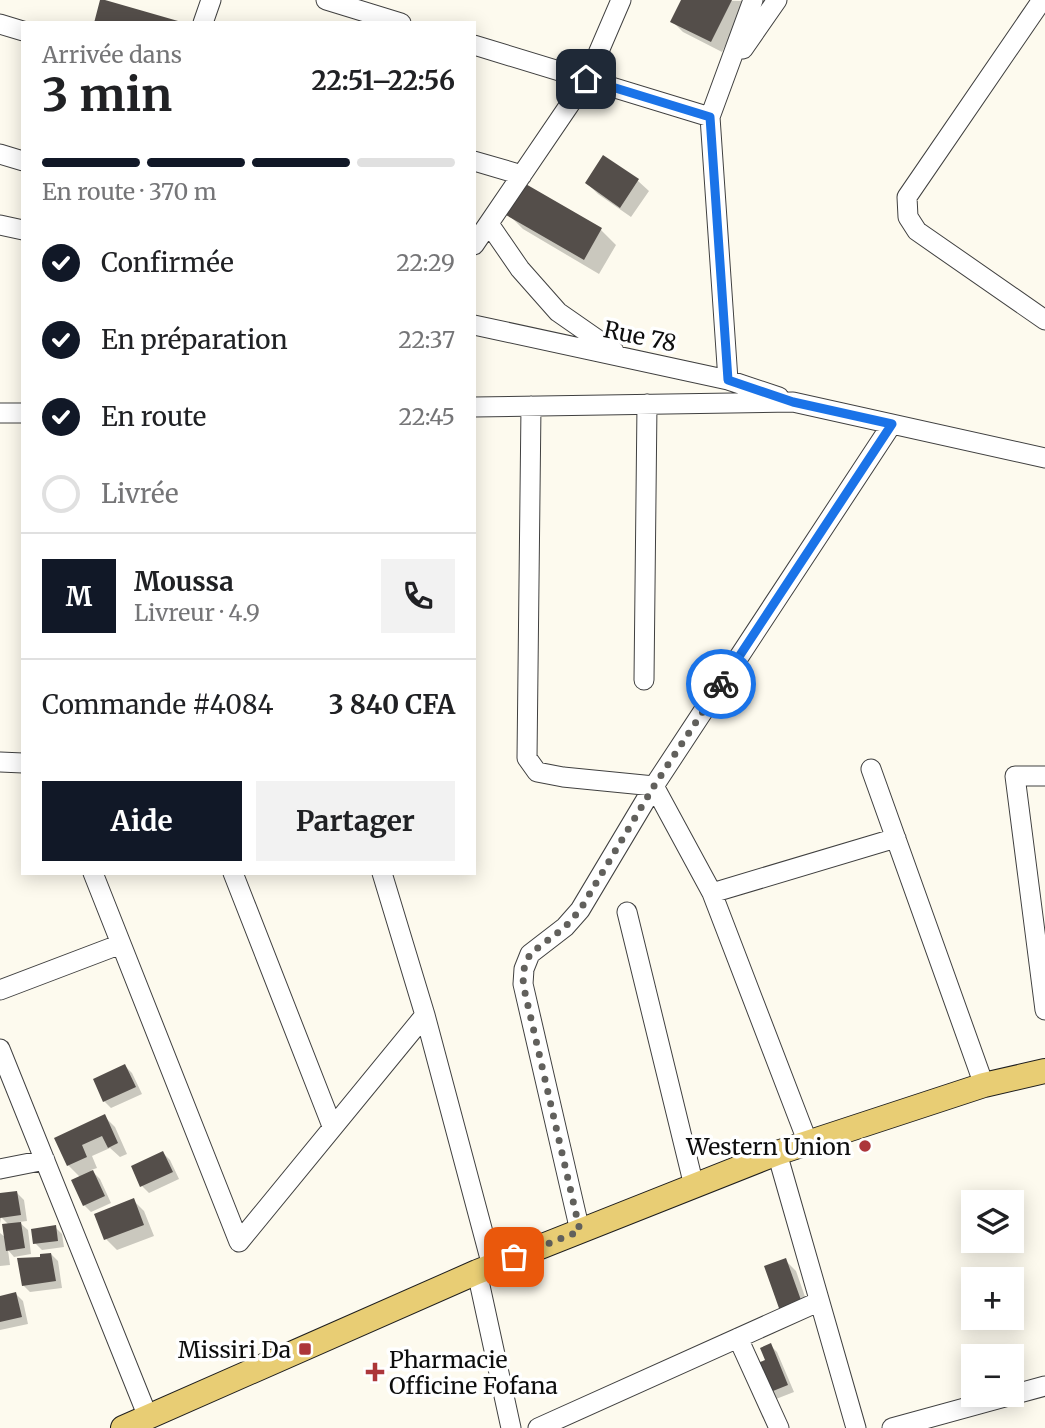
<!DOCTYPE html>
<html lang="fr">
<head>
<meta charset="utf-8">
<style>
	:root { --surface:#fff; --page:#f2f2f2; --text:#202124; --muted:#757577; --line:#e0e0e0; --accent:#111827 }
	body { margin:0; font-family:Merriweather,serif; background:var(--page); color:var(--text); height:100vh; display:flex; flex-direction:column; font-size:26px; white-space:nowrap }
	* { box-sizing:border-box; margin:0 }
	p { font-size:23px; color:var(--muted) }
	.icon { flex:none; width:38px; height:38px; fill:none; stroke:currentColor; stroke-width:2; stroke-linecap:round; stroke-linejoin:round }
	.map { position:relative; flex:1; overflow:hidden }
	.side { position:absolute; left:21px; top:21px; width:455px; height:854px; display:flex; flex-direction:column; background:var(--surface); border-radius:0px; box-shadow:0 4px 18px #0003 }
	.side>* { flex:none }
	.buttons { position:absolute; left:961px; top:1190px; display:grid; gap:14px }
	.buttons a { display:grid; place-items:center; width:63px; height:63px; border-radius:0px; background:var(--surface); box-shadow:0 4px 18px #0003; font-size:35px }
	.pin { position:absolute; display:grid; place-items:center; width:60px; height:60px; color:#fff; margin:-30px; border-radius:14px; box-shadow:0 4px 10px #0006 }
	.courier { position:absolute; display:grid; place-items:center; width:70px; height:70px; margin:-35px; border:5px solid #1a73e8; border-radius:50%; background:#fff; color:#222; box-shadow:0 2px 9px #0007 }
	.headline em { font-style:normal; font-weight:700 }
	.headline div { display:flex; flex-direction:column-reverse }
	.headline { display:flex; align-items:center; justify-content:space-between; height:119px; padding:0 21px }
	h1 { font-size:46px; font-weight:700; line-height:52px }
	.bar { display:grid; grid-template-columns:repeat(4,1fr); gap:10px 7px; align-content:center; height:84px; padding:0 21px }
	.bar i { height:9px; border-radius:5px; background:var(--line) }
	.bar .active { background:var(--accent) }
	.bar p { grid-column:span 4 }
	.line { display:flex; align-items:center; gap:18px; padding:0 21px; border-top:2px solid var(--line) }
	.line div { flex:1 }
	.round { display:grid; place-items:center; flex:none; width:74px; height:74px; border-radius:0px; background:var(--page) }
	ol { padding:0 21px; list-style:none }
	li { display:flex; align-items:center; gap:21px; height:77px }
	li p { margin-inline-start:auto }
	li .icon { padding:7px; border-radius:50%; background:var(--accent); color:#fff; stroke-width:4 }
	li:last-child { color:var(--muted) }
	li i { width:38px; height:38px; border:4px solid var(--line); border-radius:50% }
	.cta { display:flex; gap:14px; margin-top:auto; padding:14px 21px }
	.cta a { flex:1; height:80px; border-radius:0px; background:var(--accent); color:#fff; font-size:28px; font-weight:700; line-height:80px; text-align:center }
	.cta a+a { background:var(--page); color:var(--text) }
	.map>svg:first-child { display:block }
</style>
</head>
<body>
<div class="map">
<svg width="1045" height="1428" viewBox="0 0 1045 1428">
	<rect width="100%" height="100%" fill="#fdfaee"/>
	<!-- shadow -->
	<path fill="#0003" d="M 683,0 L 747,1 L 722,52 L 683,32 L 672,21 Z
		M 638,181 L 649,191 L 631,217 L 598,194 L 587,183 Z
		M 525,185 L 601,230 L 616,245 L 599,274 L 523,229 L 508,214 Z
		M 125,1066 L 132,1073 L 142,1094 L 111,1108 L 104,1101 Z
		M 104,1116 L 115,1127 L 127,1154 L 120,1157 L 110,1148 L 92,1156 L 97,1168 L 91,1170 L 100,1179 L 111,1203 L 91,1212 L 84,1205 L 80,1177 L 68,1165 L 56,1139 Z
		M 163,1153 L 170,1160 L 179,1179 L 149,1193 L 142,1186 Z
		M 17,1193 L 24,1200 L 27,1221 L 19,1222 L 28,1230 L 31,1254 L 14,1257 L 8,1250 L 10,1265 L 0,1266 L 0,1233 L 6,1238 L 9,1225 L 1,1217 L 0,1224 L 0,1195 Z
		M 133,1200 L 144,1211 L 154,1236 L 117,1250 L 106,1239 Z
		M 55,1227 L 62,1234 L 64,1247 L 42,1250 L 35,1243 Z
		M 51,1254 L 58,1261 L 62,1288 L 30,1292 L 23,1285 L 42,1259 Z
		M 785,1260 L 796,1271 L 811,1314 L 793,1321 Z
		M 16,1294 L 23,1301 L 28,1324 L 0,1330 L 0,1298 Z
		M 770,1345 L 777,1352 L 794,1392 L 776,1399 L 769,1392 L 767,1361 Z"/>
	<!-- building -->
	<path fill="#544e4a" d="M 100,0 L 105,0 L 185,23 L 94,23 Z
		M 681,0 L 732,0 L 711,42 L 670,22 Z
		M 603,155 L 639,179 L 620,208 L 585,183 Z
		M 524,183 L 602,228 L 584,260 L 506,215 Z
		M 125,1064 L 136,1087 L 103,1102 L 93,1079 Z
		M 105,1114 L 118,1143 L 108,1148 L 102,1136 L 82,1145 L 87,1157 L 67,1166 L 54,1138 Z
		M 163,1151 L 173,1172 L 140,1187 L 131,1166 Z
		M 93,1170 L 105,1196 L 83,1206 L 71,1180 Z
		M 17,1191 L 21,1215 L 0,1218 L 0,1193 Z
		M 134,1198 L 144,1225 L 104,1240 L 94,1214 Z
		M 21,1222 L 25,1248 L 6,1251 L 2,1224 Z
		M 56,1225 L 58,1241 L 33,1244 L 31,1229 Z
		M 51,1253 L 56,1281 L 22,1286 L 17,1258 L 40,1257 L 40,1254 Z
		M 786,1258 L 802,1303 L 780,1311 L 764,1266 Z
		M 16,1292 L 22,1317 L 0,1322 L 0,1296 Z
		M 771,1343 L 788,1385 L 768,1393 L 755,1364 L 765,1360 L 760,1348 Z"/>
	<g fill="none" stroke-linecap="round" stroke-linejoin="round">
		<!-- minor casing -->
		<g stroke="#404040" stroke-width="21">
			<path id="minor" d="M 326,0 L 401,23
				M 1042,0 L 907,197 L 908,217 L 917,231 L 1045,320
				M 203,23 L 211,0
				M 0,24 L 23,31
				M 474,45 L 710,117
				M 743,49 L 777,0
				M 0,154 L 23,161
				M 474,161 L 522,175
				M 489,224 L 520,269 L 558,312 L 614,351
				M 0,225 L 23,230
				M 474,245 L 587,79 L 621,0
				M 474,325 L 728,380 L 779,397
				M 728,380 L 710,117 L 753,0
				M 531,406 L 527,758 L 537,772 L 563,777 L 654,786 L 712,893 L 808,1143
				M 474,407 L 793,402 L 1045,458
				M 0,413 L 23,413
				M 644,680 L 647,404
				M 0,762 L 23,763
				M 871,769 L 984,1085
				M 1045,776 L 1015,776 L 1045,1010
				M 93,873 L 239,1242 L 425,1015
				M 233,873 L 332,1126
				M 382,873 L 425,1015 L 492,1266
				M 712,893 L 896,838
				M 627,912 L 694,1186
				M 0,990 L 121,944
				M 0,1049 L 148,1417
				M 777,1153 L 856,1428
				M 0,1169 L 45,1160
				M 580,1231 L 523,984 L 524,969 L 530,954 L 565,927 L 580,910 L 654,786 L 892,424
				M 477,1272 L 511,1428
				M 738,1338 L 779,1428
				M 538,1428 L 818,1302
				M 892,1428 L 1045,1386"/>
		</g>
		<!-- major casing -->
		<g stroke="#1e1e1e" stroke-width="26">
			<path id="major" d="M 123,1428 L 477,1272 L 777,1153 L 984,1085 L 1045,1071"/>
		</g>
		<!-- minor -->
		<use href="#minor" stroke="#fff" stroke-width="19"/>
		<!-- major -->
		<use href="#major" stroke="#e8cd74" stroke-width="24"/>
	</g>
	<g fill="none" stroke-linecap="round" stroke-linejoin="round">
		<!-- done -->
		<path stroke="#61605c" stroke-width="7" stroke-dasharray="0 12.6" d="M 514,1257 L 580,1231 L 523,984 L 524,969 L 530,954 L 565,927 L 580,910 L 654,786 L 721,684"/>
		<!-- route -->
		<path stroke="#1a73e8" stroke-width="9" d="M 586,79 L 710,117 L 728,380 L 793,402 L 892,424 L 721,684"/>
	</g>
	<!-- markers -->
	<g fill="#ac363a" stroke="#fff" stroke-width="2.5">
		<circle cx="865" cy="1146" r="7"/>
		<rect x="298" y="1342" width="14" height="14" rx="3.5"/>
		<path d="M371.5 1361.5h7v7h7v7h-7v7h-7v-7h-7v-7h7z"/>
	</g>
	<g text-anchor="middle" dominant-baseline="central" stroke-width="7" stroke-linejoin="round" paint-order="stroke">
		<!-- street labels -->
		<g font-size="23" fill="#0d0d0d" stroke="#fff">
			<text transform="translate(640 336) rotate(12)">Rue 78</text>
		</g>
		<!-- poi labels -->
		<g font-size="23" fill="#0d0d0d" stroke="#fff" text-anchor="end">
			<text x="851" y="1146">Western Union</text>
			<text x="291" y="1349">Missiri Da</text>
			<text x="389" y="1359" text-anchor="start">Pharmacie<tspan x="389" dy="26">Officine Fofana</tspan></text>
		</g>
	</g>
</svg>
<div class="buttons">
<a><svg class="icon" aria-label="layers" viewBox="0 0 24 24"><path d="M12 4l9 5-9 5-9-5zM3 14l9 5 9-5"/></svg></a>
<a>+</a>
<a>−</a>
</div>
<div class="pin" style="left:514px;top:1257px;background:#ea580c"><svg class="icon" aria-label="bag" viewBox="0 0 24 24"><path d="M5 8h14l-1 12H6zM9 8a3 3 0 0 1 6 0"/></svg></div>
<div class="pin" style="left:586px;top:79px;background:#1f2937"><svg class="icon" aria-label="home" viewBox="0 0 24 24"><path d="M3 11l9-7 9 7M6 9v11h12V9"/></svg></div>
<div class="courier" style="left:721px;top:684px"><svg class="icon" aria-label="bike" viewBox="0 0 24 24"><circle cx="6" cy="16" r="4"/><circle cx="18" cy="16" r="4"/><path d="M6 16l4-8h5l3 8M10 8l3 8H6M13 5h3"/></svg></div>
<section class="side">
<div class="headline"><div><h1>3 min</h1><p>Arrivée dans</p></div><em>22:51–22:56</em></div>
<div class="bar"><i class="active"></i><i class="active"></i><i class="active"></i><i></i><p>En route · 370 m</p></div>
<ol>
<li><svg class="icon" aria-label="check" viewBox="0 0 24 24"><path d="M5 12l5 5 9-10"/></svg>Confirmée<p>22:29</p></li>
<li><svg class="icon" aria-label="check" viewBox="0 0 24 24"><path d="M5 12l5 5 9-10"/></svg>En préparation<p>22:37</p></li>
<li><svg class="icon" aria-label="check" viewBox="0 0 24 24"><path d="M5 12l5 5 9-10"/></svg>En route<p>22:45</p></li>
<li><i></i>Livrée</li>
</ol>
<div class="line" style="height:126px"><b class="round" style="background:var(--accent);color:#fff">M</b><div><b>Moussa</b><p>Livreur · 4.9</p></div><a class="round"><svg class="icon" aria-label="phone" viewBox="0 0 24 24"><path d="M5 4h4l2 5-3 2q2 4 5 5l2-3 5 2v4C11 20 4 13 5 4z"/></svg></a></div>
<div class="line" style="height:91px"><div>Commande #4084</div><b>3 840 CFA</b></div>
<div class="cta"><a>Aide</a><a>Partager</a></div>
</section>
</div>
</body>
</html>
